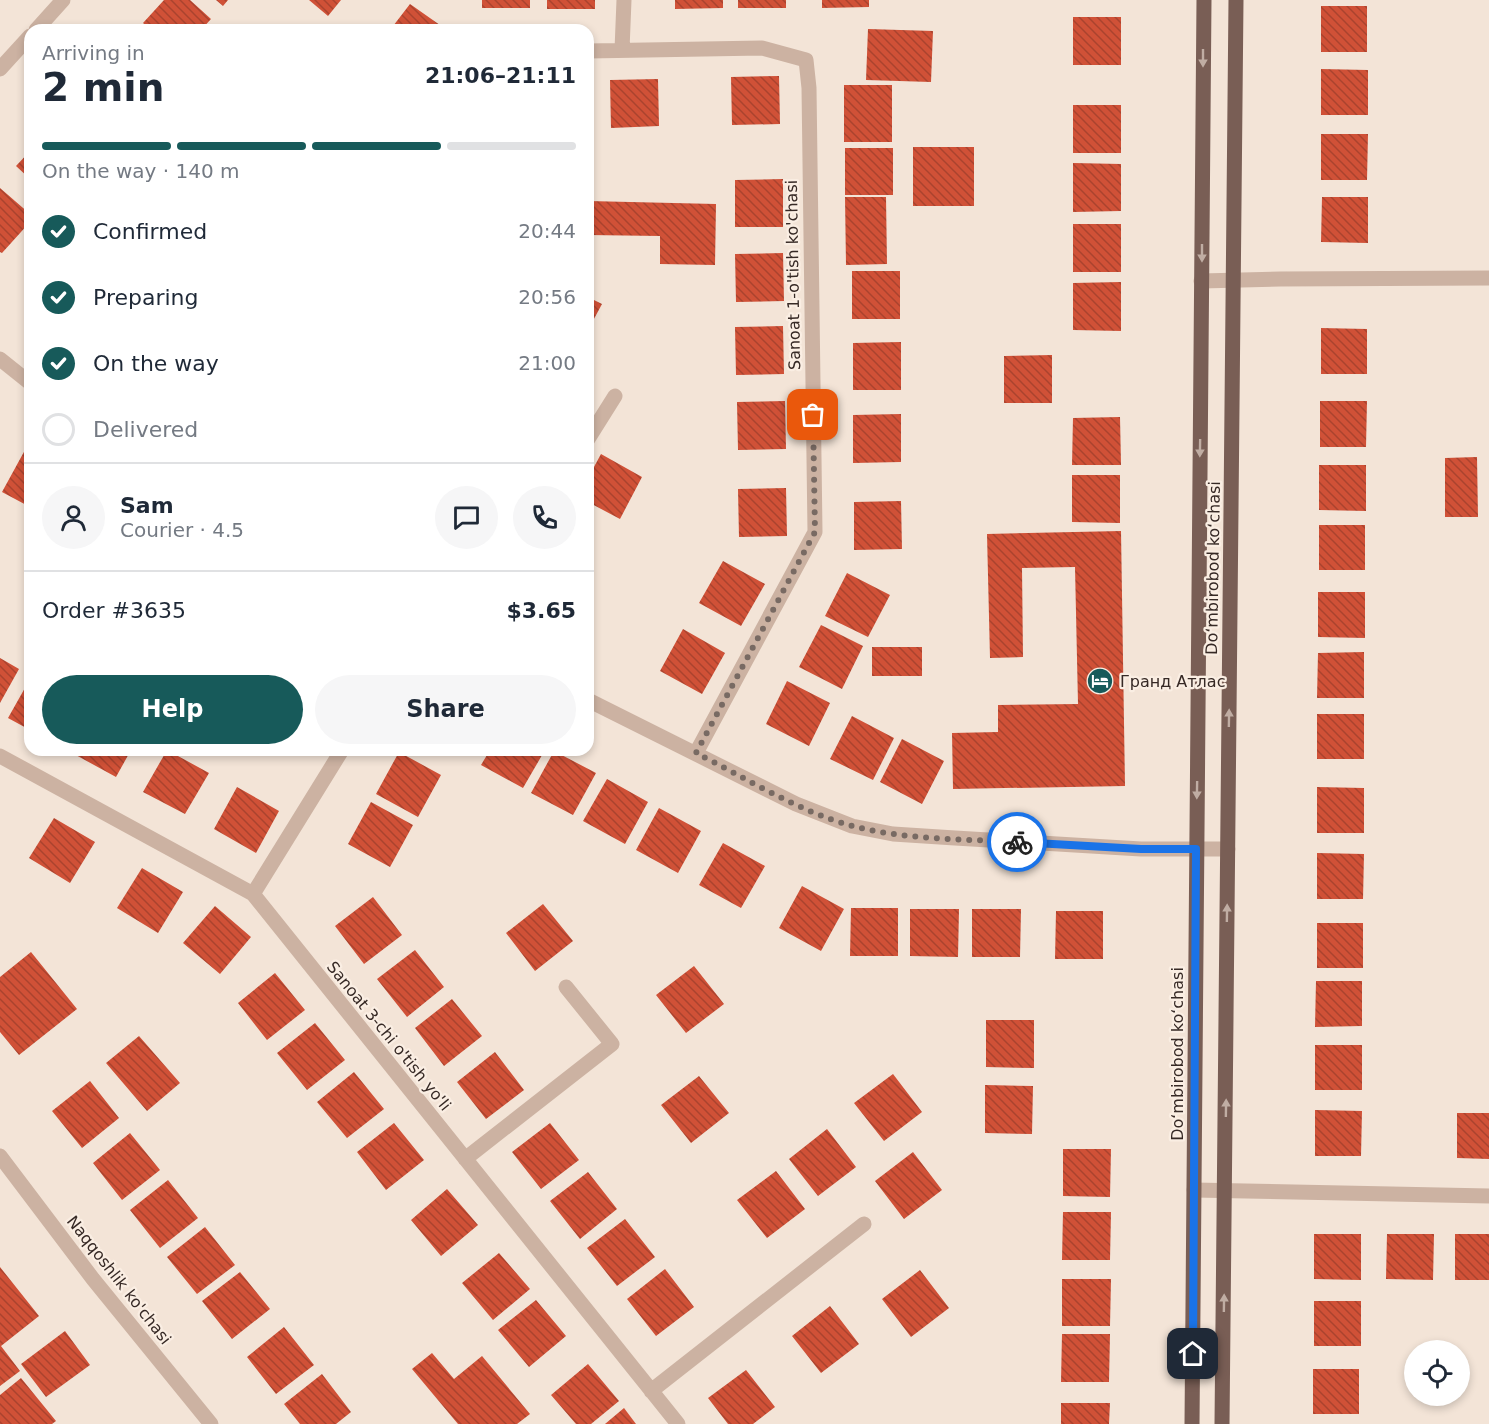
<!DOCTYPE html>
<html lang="en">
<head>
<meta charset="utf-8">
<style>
	:root { --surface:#fff; --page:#f6f6f7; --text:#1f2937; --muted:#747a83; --line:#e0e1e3; --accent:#175a5a }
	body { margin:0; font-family:"DejaVu Sans",sans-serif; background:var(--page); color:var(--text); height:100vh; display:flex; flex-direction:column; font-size:22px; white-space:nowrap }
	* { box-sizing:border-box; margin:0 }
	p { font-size:20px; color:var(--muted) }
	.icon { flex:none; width:33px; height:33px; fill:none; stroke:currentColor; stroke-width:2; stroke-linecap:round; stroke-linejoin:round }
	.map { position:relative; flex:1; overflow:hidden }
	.side { position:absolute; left:24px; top:24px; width:570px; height:732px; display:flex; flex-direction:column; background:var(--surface); border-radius:18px; box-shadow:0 3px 9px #0003 }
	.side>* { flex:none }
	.controls { position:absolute; left:1404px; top:1340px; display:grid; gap:12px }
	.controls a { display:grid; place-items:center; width:66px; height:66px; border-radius:50%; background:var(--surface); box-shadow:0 3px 9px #0003; font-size:30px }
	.pin { position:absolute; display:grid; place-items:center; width:51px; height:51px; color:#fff; margin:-26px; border-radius:12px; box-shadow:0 3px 9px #0006 }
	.courier { position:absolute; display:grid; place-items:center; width:60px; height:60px; margin:-30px; border:4px solid #1a73e8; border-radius:50%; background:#fff; color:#222; box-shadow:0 2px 8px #0007 }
	.summary em { font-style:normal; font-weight:800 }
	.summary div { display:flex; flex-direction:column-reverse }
	.summary { display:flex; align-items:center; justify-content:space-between; height:102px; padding:0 18px }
	h1 { font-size:39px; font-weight:800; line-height:45px }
	.bar { display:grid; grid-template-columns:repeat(4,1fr); gap:9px 6px; align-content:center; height:72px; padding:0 18px }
	.bar i { height:8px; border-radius:4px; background:var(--line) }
	.bar .on { background:var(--accent) }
	.bar p { grid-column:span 4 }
	.line { display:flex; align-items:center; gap:15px; padding:0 18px; border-top:2px solid var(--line) }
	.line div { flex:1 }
	.round { display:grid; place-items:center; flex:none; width:63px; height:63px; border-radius:32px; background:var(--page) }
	ol { padding:0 18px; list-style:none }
	li { display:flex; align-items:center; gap:18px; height:66px }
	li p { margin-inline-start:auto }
	li .icon { padding:6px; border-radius:50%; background:var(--accent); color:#fff; stroke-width:4 }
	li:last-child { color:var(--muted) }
	li i { width:33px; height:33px; border:3px solid var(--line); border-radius:50% }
	.button { display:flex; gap:12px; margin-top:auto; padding:12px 18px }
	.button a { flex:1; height:69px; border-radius:36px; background:var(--accent); color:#fff; font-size:24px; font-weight:800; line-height:69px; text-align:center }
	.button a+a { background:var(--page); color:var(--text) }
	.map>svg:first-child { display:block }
</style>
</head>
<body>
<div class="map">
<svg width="1489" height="1424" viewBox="0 0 1489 1424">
	<defs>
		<pattern id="building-back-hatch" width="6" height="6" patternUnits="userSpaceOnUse" patternTransform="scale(1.5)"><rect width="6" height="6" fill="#d05137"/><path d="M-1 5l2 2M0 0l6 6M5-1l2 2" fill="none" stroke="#aa432e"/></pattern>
	</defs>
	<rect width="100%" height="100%" fill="#f3e4d7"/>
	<!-- building -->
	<path fill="url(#building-back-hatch)" d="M 164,0 L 190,0 L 211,19 L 201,30 L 151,30 L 143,23 Z
		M 216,0 L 228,0 L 223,6 Z
		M 309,0 L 341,0 L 328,16 Z
		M 482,0 L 530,0 L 530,8 L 482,8 Z
		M 547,0 L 595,0 L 595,9 L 547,9 Z
		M 675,0 L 723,0 L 723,8 L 675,9 Z
		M 738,0 L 786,0 L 786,8 L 738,8 Z
		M 822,0 L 869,0 L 869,7 L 822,8 Z
		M 410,4 L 447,30 L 390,30 Z
		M 1321,6 L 1367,6 L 1367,52 L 1321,52 Z
		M 1073,17 L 1121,17 L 1121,65 L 1073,65 Z
		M 868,29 L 933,31 L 931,82 L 866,80 Z
		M 1321,69 L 1368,70 L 1368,115 L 1321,115 Z
		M 779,76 L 780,124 L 732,125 L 731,77 Z
		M 658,79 L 659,126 L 611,128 L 610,80 Z
		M 844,85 L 892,85 L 892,142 L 844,142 Z
		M 1073,105 L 1121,105 L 1121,153 L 1073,153 Z
		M 1321,134 L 1368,134 L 1367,180 L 1321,180 Z
		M 913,147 L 974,147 L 974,206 L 913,206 Z
		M 845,148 L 893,148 L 893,195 L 845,195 Z
		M 30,151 L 30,179 L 16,166 Z
		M 1073,163 L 1121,164 L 1121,211 L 1073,212 Z
		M 783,179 L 783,227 L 735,227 L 735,180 Z
		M 0,188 L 30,214 L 30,222 L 2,253 L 0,252 Z
		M 845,197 L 886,197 L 887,264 L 846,265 Z
		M 1322,197 L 1368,197 L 1368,243 L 1321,242 Z
		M 588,201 L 716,204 L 715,265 L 660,264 L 660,236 L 588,235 Z
		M 1073,224 L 1121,224 L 1121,272 L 1073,272 Z
		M 783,253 L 784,301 L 736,302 L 735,254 Z
		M 852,271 L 900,271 L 900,319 L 852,319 Z
		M 1121,282 L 1121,331 L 1073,330 L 1073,283 Z
		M 588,297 L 602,304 L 588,330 Z
		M 783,326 L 784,374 L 736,375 L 735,327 Z
		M 1321,328 L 1367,329 L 1367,374 L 1321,374 Z
		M 901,342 L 901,390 L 853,390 L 853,343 Z
		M 1052,355 L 1052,403 L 1004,403 L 1004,356 Z
		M 785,401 L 786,449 L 738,450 L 737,402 Z
		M 1320,401 L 1367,401 L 1366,447 L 1320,447 Z
		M 901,414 L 901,462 L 853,463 L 853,415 Z
		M 1120,417 L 1121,465 L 1072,465 L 1073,418 Z
		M 25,450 L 30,453 L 30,507 L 2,492 Z
		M 601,454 L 642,477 L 620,519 L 588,502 L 588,478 Z
		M 1477,457 L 1478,517 L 1445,517 L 1445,458 Z
		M 1319,465 L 1366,465 L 1366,511 L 1319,510 Z
		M 1072,475 L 1120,475 L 1120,523 L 1072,522 Z
		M 786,488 L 787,536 L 739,537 L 738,489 Z
		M 901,501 L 902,549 L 854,550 L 854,502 Z
		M 1319,525 L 1365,525 L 1365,570 L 1319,570 Z
		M 1121,531 L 1125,786 L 953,789 L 952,733 L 998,732 L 998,705 L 1078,704 L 1075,567 L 1022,568 L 1023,657 L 990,658 L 987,534 Z
		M 723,561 L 765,584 L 741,626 L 699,603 Z
		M 847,573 L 890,595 L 868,637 L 825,616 Z
		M 1318,592 L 1365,592 L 1365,638 L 1318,637 Z
		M 821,625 L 863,646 L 842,689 L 799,667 Z
		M 683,629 L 725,653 L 702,694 L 660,671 Z
		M 872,647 L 922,647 L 922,676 L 872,676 Z
		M 1364,652 L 1364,698 L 1317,698 L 1318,653 Z
		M 0,658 L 19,669 L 0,703 Z
		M 30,679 L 30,730 L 8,718 Z
		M 787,681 L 830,703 L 809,746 L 766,724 Z
		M 1317,714 L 1364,714 L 1364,759 L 1317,759 Z
		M 852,716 L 894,738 L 873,780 L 830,759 Z
		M 902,739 L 944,761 L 922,804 L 880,782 Z
		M 76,750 L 131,750 L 116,777 L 74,754 Z
		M 167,750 L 209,773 L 185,814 L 143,792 Z
		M 307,750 L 321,750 L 317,756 Z
		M 490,750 L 545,750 L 523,788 L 481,765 Z
		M 554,751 L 596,773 L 573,815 L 531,793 Z
		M 399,752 L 441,775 L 418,817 L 376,794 Z
		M 607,779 L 648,802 L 625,844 L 583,821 Z
		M 237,787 L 279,811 L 256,853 L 214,829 Z
		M 1317,787 L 1364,788 L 1364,833 L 1317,833 Z
		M 371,802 L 413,825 L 390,867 L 348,844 Z
		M 659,808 L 701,831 L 678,873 L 636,850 Z
		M 54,818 L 95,842 L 70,883 L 29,858 Z
		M 723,843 L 765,866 L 741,908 L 699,885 Z
		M 1317,853 L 1364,854 L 1363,899 L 1317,899 Z
		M 142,868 L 183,892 L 158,933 L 117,908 Z
		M 802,886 L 844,909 L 821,951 L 779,928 Z
		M 373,897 L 402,935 L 364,964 L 335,926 Z
		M 543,904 L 573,941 L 535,971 L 506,933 Z
		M 215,906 L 251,937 L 220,974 L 183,943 Z
		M 851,908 L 898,908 L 898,956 L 850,956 Z
		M 910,909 L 959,909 L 958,957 L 910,956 Z
		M 972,909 L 1021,909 L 1020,957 L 972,957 Z
		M 1056,911 L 1103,911 L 1103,959 L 1055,959 Z
		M 1317,923 L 1363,923 L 1363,968 L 1317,968 Z
		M 415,950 L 444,987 L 407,1017 L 377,979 Z
		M 31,952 L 77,1009 L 19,1055 L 0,1032 L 0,977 Z
		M 694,966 L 724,1004 L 686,1033 L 656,995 Z
		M 275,973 L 305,1010 L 267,1040 L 238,1003 Z
		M 1316,981 L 1362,981 L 1362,1026 L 1315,1027 Z
		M 452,999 L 482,1036 L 444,1066 L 415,1028 Z
		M 986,1020 L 1034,1020 L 1034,1068 L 986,1067 Z
		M 315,1023 L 345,1060 L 307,1090 L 277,1053 Z
		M 139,1036 L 180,1083 L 147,1111 L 106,1063 Z
		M 1315,1045 L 1362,1045 L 1362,1090 L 1315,1090 Z
		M 495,1052 L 524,1090 L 486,1119 L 457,1082 Z
		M 354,1072 L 384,1109 L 347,1138 L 317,1102 Z
		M 893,1074 L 922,1112 L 884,1141 L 854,1103 Z
		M 699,1076 L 729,1113 L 691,1143 L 661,1105 Z
		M 90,1081 L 119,1118 L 82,1148 L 52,1111 Z
		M 985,1085 L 1033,1086 L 1032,1134 L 985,1133 Z
		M 1315,1110 L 1362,1111 L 1361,1156 L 1315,1156 Z
		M 1457,1113 L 1489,1113 L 1489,1159 L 1457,1158 Z
		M 394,1123 L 424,1160 L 386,1190 L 357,1152 Z
		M 550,1123 L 579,1160 L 541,1189 L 512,1152 Z
		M 827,1129 L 856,1167 L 818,1196 L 789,1159 Z
		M 130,1133 L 160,1170 L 122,1200 L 93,1163 Z
		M 1063,1149 L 1111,1149 L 1110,1197 L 1063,1196 Z
		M 913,1152 L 942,1190 L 904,1219 L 875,1181 Z
		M 776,1171 L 805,1209 L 767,1238 L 737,1200 Z
		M 588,1172 L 617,1209 L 580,1239 L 550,1201 Z
		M 168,1180 L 198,1218 L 160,1248 L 130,1210 Z
		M 447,1189 L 478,1225 L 441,1256 L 411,1220 Z
		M 1063,1212 L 1111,1212 L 1110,1260 L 1062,1260 Z
		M 625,1219 L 655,1257 L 617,1286 L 587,1248 Z
		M 205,1227 L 235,1265 L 197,1294 L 167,1257 Z
		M 1314,1234 L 1361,1234 L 1361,1280 L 1314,1279 Z
		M 1387,1234 L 1434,1234 L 1433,1280 L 1386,1279 Z
		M 1455,1234 L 1489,1234 L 1489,1280 L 1455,1280 Z
		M 499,1253 L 530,1289 L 493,1320 L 462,1283 Z
		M 0,1267 L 39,1316 L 1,1346 L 20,1371 L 0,1386 Z
		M 665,1269 L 694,1307 L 656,1336 L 627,1299 Z
		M 920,1270 L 949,1308 L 911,1337 L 882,1299 Z
		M 240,1272 L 270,1309 L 232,1339 L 202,1301 Z
		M 1062,1279 L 1111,1279 L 1110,1326 L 1062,1326 Z
		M 536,1300 L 566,1336 L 529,1367 L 498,1330 Z
		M 1314,1301 L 1361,1301 L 1361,1346 L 1314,1346 Z
		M 830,1306 L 859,1344 L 821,1373 L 792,1336 Z
		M 284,1327 L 314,1365 L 276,1394 L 247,1357 Z
		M 65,1331 L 90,1365 L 46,1397 L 21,1364 Z
		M 1062,1334 L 1110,1334 L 1109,1382 L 1061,1382 Z
		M 432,1353 L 454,1379 L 482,1356 L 530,1414 L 517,1424 L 458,1424 L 412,1369 Z
		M 588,1364 L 619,1401 L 591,1424 L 576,1424 L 551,1395 Z
		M 1313,1369 L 1359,1369 L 1359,1414 L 1313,1414 Z
		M 746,1370 L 775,1407 L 753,1424 L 728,1424 L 708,1398 Z
		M 322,1374 L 351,1412 L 336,1424 L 300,1424 L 284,1404 Z
		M 21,1378 L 56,1421 L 52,1424 L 0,1424 L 0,1395 Z
		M 1061,1403 L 1110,1403 L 1109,1424 L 1061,1424 Z
		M 624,1408 L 636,1424 L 605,1424 Z"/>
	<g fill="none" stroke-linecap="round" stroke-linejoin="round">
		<!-- minor -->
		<path stroke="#ccb2a2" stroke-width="15" d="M 36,30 L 63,0
			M 622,50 L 624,0
			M 588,51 L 762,48 L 806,60 L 809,88 L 815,532 L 696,753
			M 0,69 L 30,36
			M 1201,281 L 1280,279 L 1489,278
			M 0,359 L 30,383
			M 588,439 L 615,396
			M 588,700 L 796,804 L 852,826 L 893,834 L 955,838 L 1141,849 L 1228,849
			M 0,756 L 253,894 L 678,1424
			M 253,894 L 342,750
			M 0,1156 L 93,1279 L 211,1424
			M 465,1159 L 612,1044 L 566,987
			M 1194,1190 L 1489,1196
			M 651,1391 L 864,1224"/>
		<!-- major -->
		<path stroke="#795e55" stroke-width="15" d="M 1192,1424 L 1204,0
			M 1222,1424 L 1236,0"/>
	</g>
	<!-- one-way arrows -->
	<defs><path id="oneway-solid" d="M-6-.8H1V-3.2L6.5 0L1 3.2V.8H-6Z" transform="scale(1.5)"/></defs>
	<g fill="#c0ada3">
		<use href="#oneway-solid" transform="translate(1203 58) rotate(90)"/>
		<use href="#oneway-solid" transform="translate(1202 253) rotate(90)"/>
		<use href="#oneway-solid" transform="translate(1200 448) rotate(91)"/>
		<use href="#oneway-solid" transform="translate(1229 718) rotate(-89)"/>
		<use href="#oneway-solid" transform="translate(1197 790) rotate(91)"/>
		<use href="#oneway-solid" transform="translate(1227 913) rotate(-89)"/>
		<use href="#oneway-solid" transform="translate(1226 1108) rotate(-89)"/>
		<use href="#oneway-solid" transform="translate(1224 1303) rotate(-89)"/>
	</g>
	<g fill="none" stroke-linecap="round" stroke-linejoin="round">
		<!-- done -->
		<path stroke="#786a63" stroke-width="6" stroke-dasharray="0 10.8" d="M 813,415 L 815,532 L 696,753 C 744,777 801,813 853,826 C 906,840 963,839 1017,842"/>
		<!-- route -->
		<path stroke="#1a73e8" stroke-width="8" d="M 1017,842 L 1141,849 L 1196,849 L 1193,1354"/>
	</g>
	<!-- icons -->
	<defs>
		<g id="hotel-disc" transform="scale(1.35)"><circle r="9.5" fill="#175a5a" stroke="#faeee3"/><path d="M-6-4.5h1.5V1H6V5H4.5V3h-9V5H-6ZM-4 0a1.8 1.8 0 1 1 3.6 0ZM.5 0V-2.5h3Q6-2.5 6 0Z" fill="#fff"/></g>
	</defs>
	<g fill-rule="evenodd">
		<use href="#hotel-disc" x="1100" y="681"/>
	</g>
	<g text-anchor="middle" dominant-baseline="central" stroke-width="4.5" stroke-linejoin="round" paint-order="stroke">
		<!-- street labels -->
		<g font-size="16" fill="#362925" stroke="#faeee3">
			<text transform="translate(793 275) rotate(-91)">Sanoat 1-o'tish ko'chasi</text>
			<text transform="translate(1213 568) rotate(-89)">Doʻmbirobod koʻchasi</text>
			<text transform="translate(389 1036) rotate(51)">Sanoat 3-chi o'tish yo'li</text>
			<text transform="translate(1177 1054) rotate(-90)">Doʻmbirobod koʻchasi</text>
			<text transform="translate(119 1280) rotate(52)">Naqqoshlik ko'chasi</text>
		</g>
		<!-- poi labels -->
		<g font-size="16" fill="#362925" stroke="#faeee3" text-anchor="start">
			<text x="1120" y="681">Гранд Атлас</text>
		</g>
	</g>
</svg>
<div class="controls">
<a><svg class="icon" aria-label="locate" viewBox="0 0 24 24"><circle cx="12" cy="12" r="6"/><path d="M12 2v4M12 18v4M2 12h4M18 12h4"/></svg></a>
</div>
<div class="pin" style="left:813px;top:415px;background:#ea580c"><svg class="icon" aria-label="bag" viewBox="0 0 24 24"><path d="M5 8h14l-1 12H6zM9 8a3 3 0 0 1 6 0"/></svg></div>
<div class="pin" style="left:1193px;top:1354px;background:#1f2937"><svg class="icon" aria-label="home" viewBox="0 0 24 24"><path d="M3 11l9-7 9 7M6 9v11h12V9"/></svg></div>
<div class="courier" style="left:1017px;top:842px"><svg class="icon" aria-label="bike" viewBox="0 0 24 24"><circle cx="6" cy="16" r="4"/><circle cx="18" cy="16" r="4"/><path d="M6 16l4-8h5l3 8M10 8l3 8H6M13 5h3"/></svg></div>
<section class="side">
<div class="summary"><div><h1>2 min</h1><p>Arriving in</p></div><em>21:06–21:11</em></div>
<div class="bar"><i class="on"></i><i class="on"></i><i class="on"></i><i></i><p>On the way · 140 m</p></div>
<ol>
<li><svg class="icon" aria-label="check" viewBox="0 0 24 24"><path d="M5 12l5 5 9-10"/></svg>Confirmed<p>20:44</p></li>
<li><svg class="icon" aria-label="check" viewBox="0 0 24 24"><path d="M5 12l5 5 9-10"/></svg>Preparing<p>20:56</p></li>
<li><svg class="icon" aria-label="check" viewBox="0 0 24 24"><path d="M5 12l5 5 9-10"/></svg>On the way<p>21:00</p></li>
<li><i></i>Delivered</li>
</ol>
<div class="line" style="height:108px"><a class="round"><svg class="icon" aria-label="person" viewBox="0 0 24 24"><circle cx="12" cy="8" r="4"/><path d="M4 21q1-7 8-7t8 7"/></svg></a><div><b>Sam</b><p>Courier · 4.5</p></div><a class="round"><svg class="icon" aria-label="chat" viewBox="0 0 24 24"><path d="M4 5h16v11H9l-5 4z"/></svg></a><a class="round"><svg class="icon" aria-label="phone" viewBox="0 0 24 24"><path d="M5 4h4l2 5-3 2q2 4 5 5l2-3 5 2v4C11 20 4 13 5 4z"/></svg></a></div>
<div class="line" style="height:78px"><div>Order #3635</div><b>$3.65</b></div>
<div class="button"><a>Help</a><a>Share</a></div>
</section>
</div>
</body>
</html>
